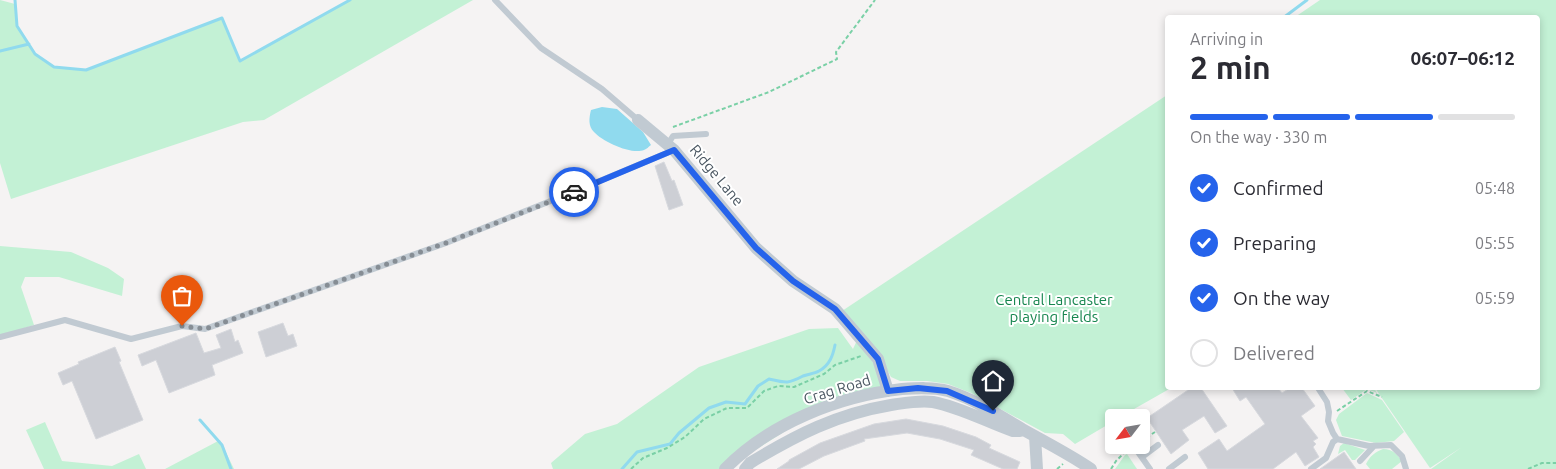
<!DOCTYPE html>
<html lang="en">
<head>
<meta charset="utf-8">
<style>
	:root { --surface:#fff; --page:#f7f7f7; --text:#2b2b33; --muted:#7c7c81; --line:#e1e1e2; --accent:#2563eb }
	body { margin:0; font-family:Ubuntu,sans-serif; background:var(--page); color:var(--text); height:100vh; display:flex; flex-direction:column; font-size:19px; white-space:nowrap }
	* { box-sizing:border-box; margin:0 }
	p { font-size:16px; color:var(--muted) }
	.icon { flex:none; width:28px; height:28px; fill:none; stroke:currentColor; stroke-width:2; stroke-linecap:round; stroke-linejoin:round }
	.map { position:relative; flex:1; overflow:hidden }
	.details { position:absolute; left:1165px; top:15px; width:375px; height:375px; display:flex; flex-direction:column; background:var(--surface); border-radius:5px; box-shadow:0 2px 8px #0003 }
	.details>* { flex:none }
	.needle { width:32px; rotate:239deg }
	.buttons { position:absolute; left:1105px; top:409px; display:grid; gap:10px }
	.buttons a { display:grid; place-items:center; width:45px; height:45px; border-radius:5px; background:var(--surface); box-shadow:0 2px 8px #0003; font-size:25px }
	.pin { position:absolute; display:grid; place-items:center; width:42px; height:42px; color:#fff; margin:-51px -21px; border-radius:50% 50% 50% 0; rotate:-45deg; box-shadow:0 0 5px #0007 }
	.pin .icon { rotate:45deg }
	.courier { position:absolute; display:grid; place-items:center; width:50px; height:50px; margin:-25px; border:4px solid #2563eb; border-radius:50%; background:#fff; color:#222; box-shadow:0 1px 6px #0007 }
	.overview em { font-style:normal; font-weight:600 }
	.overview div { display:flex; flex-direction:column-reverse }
	.overview { display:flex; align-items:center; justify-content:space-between; height:85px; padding:0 25px }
	h1 { font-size:32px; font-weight:600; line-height:38px }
	.bar { display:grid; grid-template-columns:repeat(4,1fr); gap:8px 5px; align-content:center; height:60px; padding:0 25px }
	.bar i { height:6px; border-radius:4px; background:var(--line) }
	.bar .selected { background:var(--accent) }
	.bar p { grid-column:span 4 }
	ol { padding:0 25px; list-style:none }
	li { display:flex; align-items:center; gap:15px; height:55px }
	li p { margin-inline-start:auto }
	li .icon { padding:5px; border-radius:50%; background:var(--accent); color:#fff; stroke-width:4 }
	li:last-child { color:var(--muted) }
	li i { width:28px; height:28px; border:2px solid var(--line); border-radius:50% }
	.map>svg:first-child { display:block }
</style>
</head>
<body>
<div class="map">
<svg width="1556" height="469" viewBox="0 0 1556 469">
	<rect width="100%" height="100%" fill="#f5f3f3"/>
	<!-- green -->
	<path fill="#c3f1d5" d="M 0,0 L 15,4 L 17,26 L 35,54 L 54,67 L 86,70 L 222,18 L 240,61 L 350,0 L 473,0 L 264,120 L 243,122 L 11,199 L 0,163 Z
		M 1320,0 L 1556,0 L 1556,469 L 1431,469 L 1462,447 L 1430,468 L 1375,388 L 1538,388 L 1538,18 L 1295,17 Z
		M 1167,95 L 1168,388 L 1171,388 L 1120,417 L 1114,418 L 1114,421 L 1075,444 L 1063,434 L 1045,433 L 971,393 L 948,384 L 927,381 L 900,381 L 891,377 L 881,358 L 842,311 Z
		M 0,246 L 71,252 L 108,268 L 124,279 L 122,296 L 59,277 L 25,277 L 21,287 L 34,325 L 0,336 Z
		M 838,328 L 853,349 L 859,336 L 888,391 L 822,408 L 725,469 L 553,469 L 551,463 L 585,434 L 617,424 L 699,367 L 809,329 Z
		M 1342,388 L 1374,388 L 1377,393 L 1367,389 L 1351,400 Z
		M 1367,393 L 1382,400 L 1404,432 L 1394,441 L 1376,443 L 1342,436 L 1336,420 L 1339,414 Z
		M 45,422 L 62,461 L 112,466 L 139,454 L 146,469 L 44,469 L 26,430 Z
		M 220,440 L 234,469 L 165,469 Z
		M 1344,443 L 1365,450 L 1355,460 L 1352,460 L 1345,450 L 1338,454 L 1340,446 Z
		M 1383,449 C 1393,449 1397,454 1402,461 L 1392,469 L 1370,469 L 1366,464 C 1370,456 1375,452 1383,449 Z
		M 1127,454 L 1137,469 L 1115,469 L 1125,455 Z"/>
	<!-- water -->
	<path fill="#90daee" d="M 602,107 L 617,109 L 643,132 L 651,145 C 648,147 647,149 644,150 C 632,155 603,142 594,132 C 588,126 589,118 591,110 Z"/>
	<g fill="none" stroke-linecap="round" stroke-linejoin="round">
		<!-- stream -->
		<path stroke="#90daee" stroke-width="3" d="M 15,0 L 17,26 L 35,54 L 54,67 L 86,70 L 222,18 L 240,61 L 350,0
			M 1283,18 L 1307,0
			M 0,51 L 29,44
			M 200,420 L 222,445 L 231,469
			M 622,469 L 637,452 L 670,444 L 679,433 L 709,408 L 726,402 L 745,404 L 758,386 L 769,379 C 786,383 788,384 803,376 C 808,374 814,374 819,371 C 830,365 833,355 835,345"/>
	</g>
	<!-- building -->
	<path fill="#cdcfd5" stroke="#d7d9de" d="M 664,162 L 672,181 L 674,180 L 683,205 L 669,210 L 655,166 Z
		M 283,323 L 288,336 L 293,334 L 297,346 L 266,357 L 258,332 Z
		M 231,329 L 235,342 L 238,340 L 243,353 L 212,365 L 215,375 L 169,393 L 156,360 L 142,366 L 138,355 L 196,333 L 204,353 L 221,348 L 216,335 Z
		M 115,347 L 121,361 L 119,362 L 143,420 L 96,439 L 72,381 L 63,385 L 58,373 L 79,364 L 78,362 Z
		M 1191,388 L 1201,388 L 1227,426 L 1215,433 L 1204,416 L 1182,430 L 1189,440 L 1171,454 L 1147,418 Z
		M 1232,388 L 1278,388 L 1282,393 L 1290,388 L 1302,388 L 1315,406 L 1301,416 L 1318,438 L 1313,441 L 1316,444 L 1313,447 L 1319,457 L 1305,466 L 1296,452 L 1273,469 L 1208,469 L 1198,453 L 1219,439 L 1227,451 L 1265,424 L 1246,397 L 1240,401 Z
		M 906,419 L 943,426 L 976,437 L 991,445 L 989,448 L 1020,462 L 1017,469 L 1003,469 L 971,455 L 974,450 L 940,439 L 907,433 L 864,439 L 865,441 L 824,456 L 799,469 L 777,469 L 789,461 L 789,460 L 820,443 L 874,424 Z
		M 1344,452 L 1356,469 L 1320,469 Z"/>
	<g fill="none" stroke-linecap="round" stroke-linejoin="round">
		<!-- path -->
		<path stroke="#7ad0a6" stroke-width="2" stroke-dasharray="4 2.5" stroke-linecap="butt" d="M 673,127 L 769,92 L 837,59 L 836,52 L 875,0
			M 1337,411 L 1367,391 L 1382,397
			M 1141,441 L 1155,432
			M 631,469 L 643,458 L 667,448 L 685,437 L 704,419 L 727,408 L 747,408 L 764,391 L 778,386 L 794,387 L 824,374 L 835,365 L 861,356
			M 1057,469 L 1063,464
			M 1111,469 L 1116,461 L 1127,450
			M 1528,469 L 1542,463 L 1556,463"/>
		<!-- lane -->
		<path stroke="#c1cad2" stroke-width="6" d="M 495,0 L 541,48 L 602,89 L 638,120
			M 668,144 L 673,136 L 706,134
			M 0,337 L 65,320 L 131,339 L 182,326 L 205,329 L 446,243 L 578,190 L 674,150
			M 1318,388 L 1327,402 L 1329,412 L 1328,421 L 1333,433 L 1337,439
			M 1141,425 L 1143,423
			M 1133,445 L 1150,469
			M 1142,457 L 1158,445
			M 1360,461 L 1374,446
			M 1169,469 L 1185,457
			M 1311,469 L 1326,458 L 1333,442 L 1337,439 L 1369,446 L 1391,445 L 1402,456 L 1406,469"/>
		<!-- street -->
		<path stroke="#c1cad2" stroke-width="12" d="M 638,120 L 674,150 L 756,248 L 793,281 L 835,309 L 878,359 L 888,391
			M 1035,436 L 1037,469
			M 725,469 C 770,423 839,396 902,389 C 917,388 934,387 948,391 C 974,399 999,415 1022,429 C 1045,442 1069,454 1091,469
			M 745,469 L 750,463 C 796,435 837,414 891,405 C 905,403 919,400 933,402 C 960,407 987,422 1013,431 L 1020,431"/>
	</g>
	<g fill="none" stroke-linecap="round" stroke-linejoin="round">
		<!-- done -->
		<path stroke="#868d94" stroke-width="5" stroke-dasharray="0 9" d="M 182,326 L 205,329 L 446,243 L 574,192"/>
		<!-- route -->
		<path stroke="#2563eb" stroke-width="6" d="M 574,192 L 674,150 L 756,248 L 793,281 L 835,309 L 878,359 L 888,391 L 918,388 L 947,391 L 993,411"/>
	</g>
	<g text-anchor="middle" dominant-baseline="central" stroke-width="4" stroke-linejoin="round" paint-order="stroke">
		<!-- street labels -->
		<g font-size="15" fill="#4a5661" stroke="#fff">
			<text transform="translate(717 175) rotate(50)">Ridge Lane</text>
			<text transform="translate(837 389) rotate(-17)">Crag Road</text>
		</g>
		<!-- park labels -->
		<g font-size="15" fill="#17864f" stroke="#fff">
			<text x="1054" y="299">Central Lancaster<tspan x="1054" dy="17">playing fields</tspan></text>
		</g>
	</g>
</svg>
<div class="buttons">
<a><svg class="needle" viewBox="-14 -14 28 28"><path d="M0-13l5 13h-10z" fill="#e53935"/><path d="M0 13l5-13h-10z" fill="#7c7c81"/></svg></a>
</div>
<div class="pin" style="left:182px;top:326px;background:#ea580c"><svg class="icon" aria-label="bag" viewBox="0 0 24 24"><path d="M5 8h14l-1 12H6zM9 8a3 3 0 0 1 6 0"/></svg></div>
<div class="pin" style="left:993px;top:411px;background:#1f2937"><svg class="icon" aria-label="home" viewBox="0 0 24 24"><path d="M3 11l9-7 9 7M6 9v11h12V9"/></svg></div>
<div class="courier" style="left:574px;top:192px"><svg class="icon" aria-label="car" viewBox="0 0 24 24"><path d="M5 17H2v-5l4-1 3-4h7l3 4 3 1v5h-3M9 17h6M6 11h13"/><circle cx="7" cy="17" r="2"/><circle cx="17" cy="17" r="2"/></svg></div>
<section class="details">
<div class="overview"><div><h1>2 min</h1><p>Arriving in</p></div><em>06:07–06:12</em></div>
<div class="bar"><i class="selected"></i><i class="selected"></i><i class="selected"></i><i></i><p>On the way · 330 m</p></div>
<ol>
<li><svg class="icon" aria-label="check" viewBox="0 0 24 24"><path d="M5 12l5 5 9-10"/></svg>Confirmed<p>05:48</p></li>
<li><svg class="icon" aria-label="check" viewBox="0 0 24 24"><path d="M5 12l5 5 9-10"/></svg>Preparing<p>05:55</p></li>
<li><svg class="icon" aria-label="check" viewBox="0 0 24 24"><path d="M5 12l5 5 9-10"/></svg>On the way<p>05:59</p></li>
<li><i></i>Delivered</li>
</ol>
</section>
</div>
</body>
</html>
